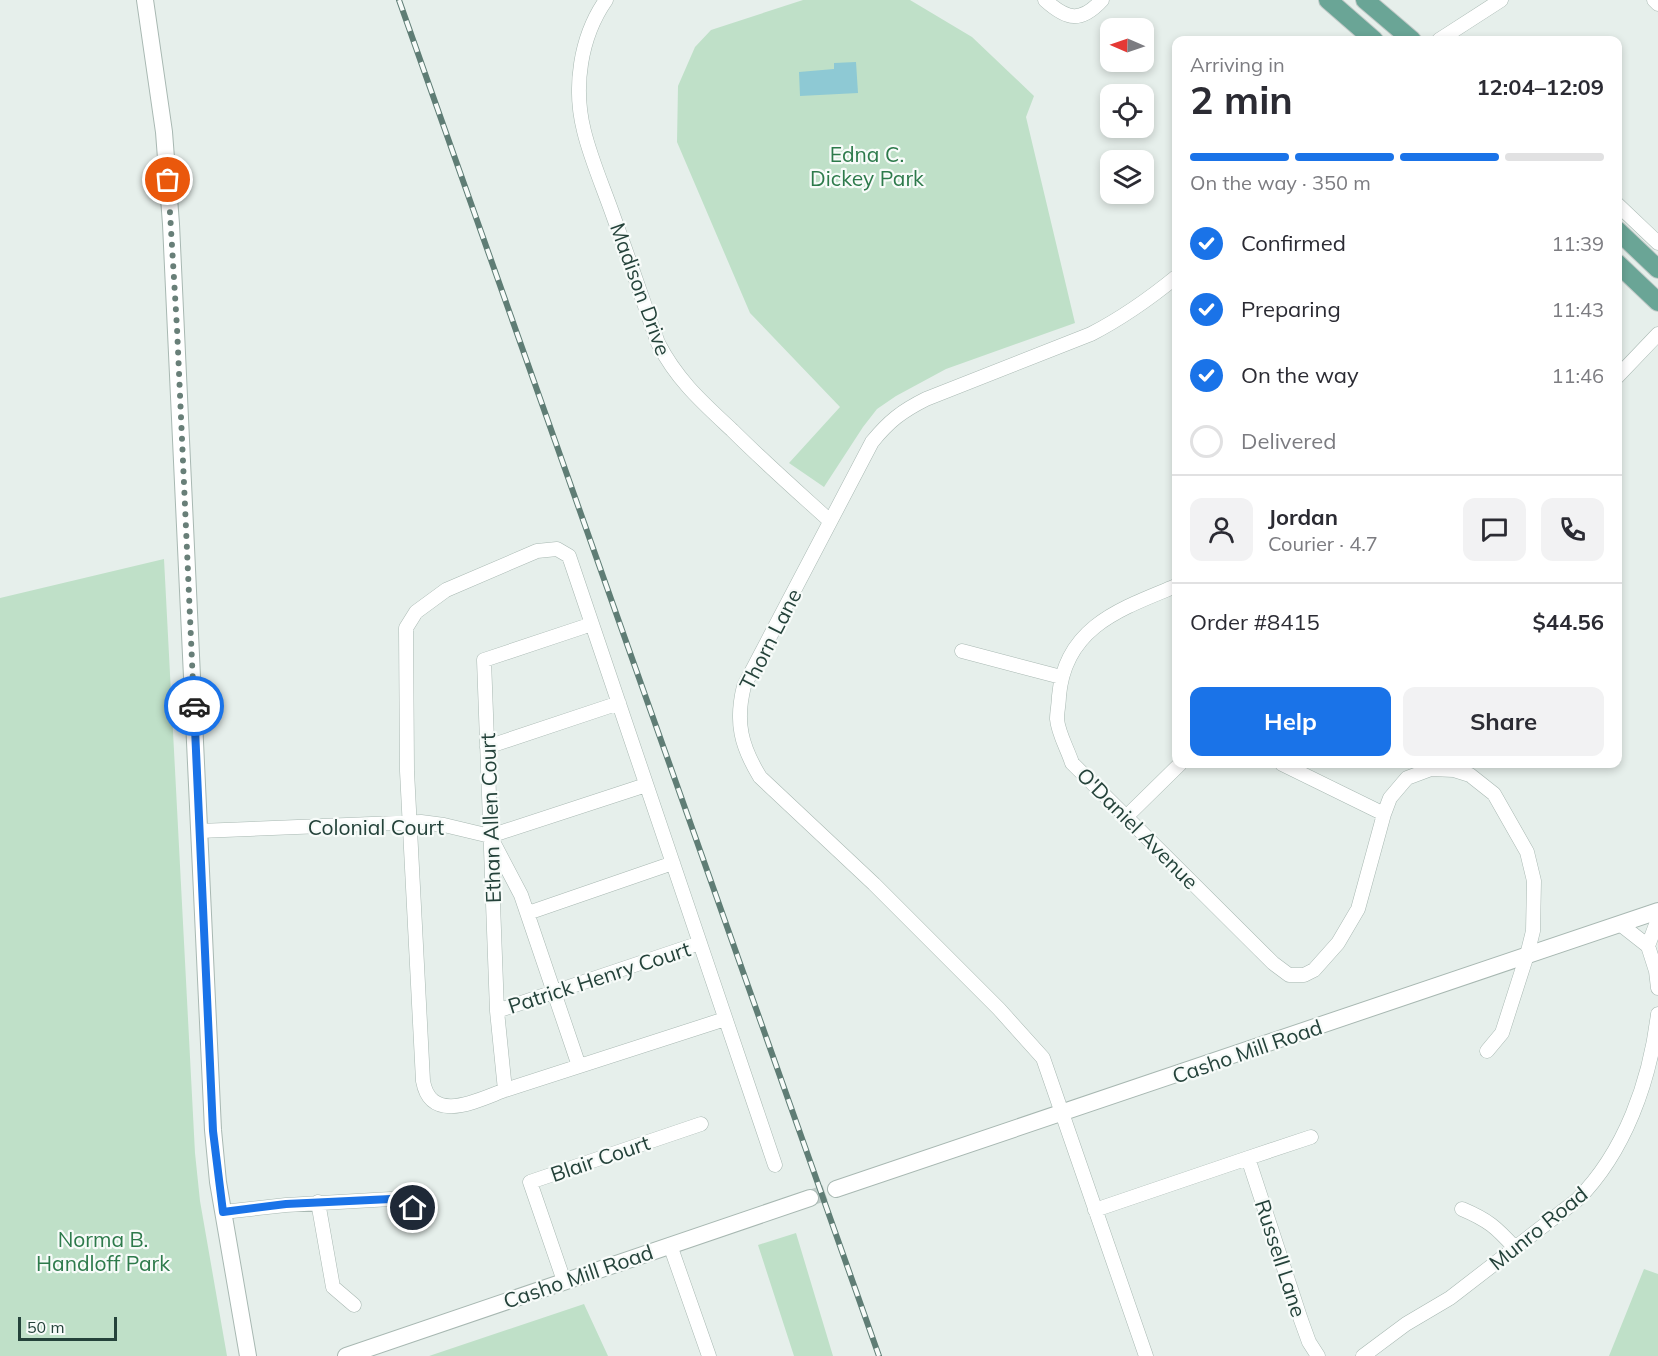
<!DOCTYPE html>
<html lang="en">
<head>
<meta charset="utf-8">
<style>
	:root { --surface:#fff; --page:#f2f2f3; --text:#2b2b33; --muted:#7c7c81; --line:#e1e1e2; --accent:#1a73e8 }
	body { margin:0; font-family:Mulish,sans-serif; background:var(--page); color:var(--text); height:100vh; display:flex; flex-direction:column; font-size:22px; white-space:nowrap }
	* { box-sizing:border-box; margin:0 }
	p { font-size:20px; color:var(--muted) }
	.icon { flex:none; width:33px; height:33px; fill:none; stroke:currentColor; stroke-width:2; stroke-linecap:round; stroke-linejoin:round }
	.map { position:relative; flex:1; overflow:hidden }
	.panel { position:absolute; left:1172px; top:36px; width:450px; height:732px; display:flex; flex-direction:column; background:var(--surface); border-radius:12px; box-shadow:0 3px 9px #0003 }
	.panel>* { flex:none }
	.needle { width:39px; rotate:272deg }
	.buttons { position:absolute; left:1100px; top:18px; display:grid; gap:12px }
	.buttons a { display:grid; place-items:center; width:54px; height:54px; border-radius:12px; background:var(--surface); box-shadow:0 3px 9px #0003; font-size:30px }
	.scale { position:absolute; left:18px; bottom:15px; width:99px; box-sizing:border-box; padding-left:6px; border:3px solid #24423a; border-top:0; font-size:16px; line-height:21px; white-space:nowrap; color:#24423a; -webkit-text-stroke:4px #f7fbf9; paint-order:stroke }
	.pin { position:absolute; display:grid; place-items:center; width:51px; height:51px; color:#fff; margin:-26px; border:3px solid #fff; border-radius:50%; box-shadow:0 2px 6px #0007 }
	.courier { position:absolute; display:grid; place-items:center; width:60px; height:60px; margin:-30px; border:4px solid #1a73e8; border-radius:50%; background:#fff; color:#222; box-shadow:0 2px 8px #0007 }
	.overview em { font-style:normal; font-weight:700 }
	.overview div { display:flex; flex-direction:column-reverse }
	.overview { display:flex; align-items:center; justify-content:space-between; height:102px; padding:0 18px }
	h1 { font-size:39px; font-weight:700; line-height:45px }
	.bar { display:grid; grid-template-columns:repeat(4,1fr); gap:9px 6px; align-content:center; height:72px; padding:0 18px }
	.bar i { height:8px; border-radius:4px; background:var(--line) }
	.bar .current { background:var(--accent) }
	.bar p { grid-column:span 4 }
	.line { display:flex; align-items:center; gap:15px; padding:0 18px; border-top:2px solid var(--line) }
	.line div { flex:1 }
	.round { display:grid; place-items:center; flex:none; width:63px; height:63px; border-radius:12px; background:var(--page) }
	ol { padding:0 18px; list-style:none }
	li { display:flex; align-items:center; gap:18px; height:66px }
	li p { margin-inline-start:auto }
	li .icon { padding:6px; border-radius:50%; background:var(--accent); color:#fff; stroke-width:4 }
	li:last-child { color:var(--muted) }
	li i { width:33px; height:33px; border:3px solid var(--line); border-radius:50% }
	.cta { display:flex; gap:12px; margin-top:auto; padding:12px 18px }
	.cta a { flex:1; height:69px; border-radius:12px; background:var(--accent); color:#fff; font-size:24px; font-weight:700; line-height:69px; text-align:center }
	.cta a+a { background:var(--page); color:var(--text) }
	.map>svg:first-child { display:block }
</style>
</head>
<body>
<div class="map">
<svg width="1658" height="1356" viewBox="0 0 1658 1356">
	<rect width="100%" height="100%" fill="#e6efeb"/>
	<!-- green -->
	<path fill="#bfe0c8" d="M 803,0 L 910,0 L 972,37 L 1034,96 L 1026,117 L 1075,323 L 946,369 L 896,396 L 877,409 L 863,427 L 824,487 L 789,463 L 840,407 L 750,313 L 677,142 L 678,86 L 695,47 L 711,30 Z
		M 164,559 L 195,1153 L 200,1201 L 227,1356 L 0,1356 L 0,598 Z
		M 796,1233 L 833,1356 L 794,1356 L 758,1245 Z
		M 1644,1269 L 1658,1274 L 1658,1356 L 1609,1356 Z
		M 584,1304 L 608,1356 L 429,1356 Z"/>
	<!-- water -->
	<path fill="#8ec9d4" d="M 856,62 L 858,93 L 800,96 L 799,72 L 834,69 L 834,63 Z"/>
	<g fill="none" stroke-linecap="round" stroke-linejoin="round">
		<!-- tertiary-tunnel -->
		<path stroke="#bfccc8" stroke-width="16" stroke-dasharray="16 8" stroke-linecap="butt" d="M 810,1198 L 836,1189"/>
		<!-- minor casing -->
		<g stroke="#a8b8b2" stroke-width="15">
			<path id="minor" d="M 606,0 C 580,37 573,88 584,131 C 591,160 604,189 614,218 C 629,259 643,301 658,343 C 677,380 702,402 732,430 C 764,462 797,491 830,521
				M 1045,0 C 1067,20 1081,23 1102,0
				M 1654,0 L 1658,4
				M 1439,40 L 1501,0
				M 1617,204 L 1658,243
				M 1617,377 L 1658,334
				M 1176,586 C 1120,609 1065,627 1059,696 C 1059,703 1057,712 1057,719 C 1058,733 1068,750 1072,763 L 1273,963 L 1289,975 L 1304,975 L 1314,970 L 1338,943 L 1358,909 L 1384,814 L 1390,798 L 1407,778 L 1431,769 L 1454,770 L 1470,775 L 1494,794 L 1527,852 L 1534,881 L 1533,931 L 1527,955 L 1502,1033 L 1487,1051
				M 962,651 L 1061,677
				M 487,747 L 619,703
				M 1282,764 L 1384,814
				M 1127,816 L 1180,764
				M 199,831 L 421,822 L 444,825 L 490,836 L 521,895 L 579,1066
				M 490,836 L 646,785
				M 528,913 L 673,863
				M 1620,924 L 1648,946 L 1658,919
				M 1648,946 L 1656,971 L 1658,988
				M 497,1011 L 700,943
				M 725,1019 L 505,1090 C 478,1100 431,1125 423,1081 L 407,771 L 406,628 L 416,612 L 446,590 L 537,551 L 557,549 L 569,556 L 775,1165
				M 505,1090 L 497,1011 L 484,660 L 592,624
				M 1248,1158 L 1311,1137
				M 318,1202 L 333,1287 L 354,1305
				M 1462,1209 C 1488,1220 1496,1227 1515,1248
				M 1095,1210 L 1248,1158 L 1301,1320 L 1309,1342 L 1318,1356
				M 223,1212 L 286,1205 L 391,1199 L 413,1208
				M 670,1245 L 709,1356
				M 564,1281 L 530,1182 L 701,1124
				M 1146,1356 L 1043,1058 L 999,1009 L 874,884 L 760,777 C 741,746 735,722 744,686 L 872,442 C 889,421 902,411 926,399 L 1091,334 C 1122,318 1149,299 1176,277
				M 1363,1356 L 1406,1324 L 1450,1298 L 1577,1200 C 1625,1152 1650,1081 1658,1014"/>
		</g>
		<!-- tertiary casing -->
		<g stroke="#a8b8b2" stroke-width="18">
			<path id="tertiary" d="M 145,0 L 164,132 L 171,224 L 213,1130 L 218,1182 L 248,1356
				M 836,1189 L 1658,911
				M 346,1356 L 810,1198"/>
		</g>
		<!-- primary casing -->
		<g stroke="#c2cac8" stroke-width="20">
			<path id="primary" d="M 1328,0 L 1374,40
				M 1365,0 L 1412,40
				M 1617,230 L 1658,269
				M 1617,263 L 1658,302"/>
		</g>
		<!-- minor -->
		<use href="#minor" stroke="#fff" stroke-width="14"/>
		<!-- tertiary -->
		<use href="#tertiary" stroke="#fff" stroke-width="16"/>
		<!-- primary -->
		<use href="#primary" stroke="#6aa596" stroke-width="18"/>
		<!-- rail casing -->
		<g stroke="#5f7d75" stroke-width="6">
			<path id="rail" d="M 399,0 L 879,1356"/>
		</g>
		<!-- rail -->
		<use href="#rail" stroke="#f7fbf9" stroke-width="4" stroke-dasharray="11" stroke-linecap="butt"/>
	</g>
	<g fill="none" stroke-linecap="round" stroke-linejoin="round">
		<!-- done -->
		<path stroke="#687f78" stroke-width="6" stroke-dasharray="0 10.8" d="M 168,180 L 177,328 L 194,706"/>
		<!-- route -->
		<path stroke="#1a73e8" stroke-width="8" d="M 194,706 L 213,1131 L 223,1212 L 286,1204 L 391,1199 L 413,1208"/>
	</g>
	<g text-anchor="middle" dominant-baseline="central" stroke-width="4.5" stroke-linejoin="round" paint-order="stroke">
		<!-- park labels -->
		<g font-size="21" fill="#2d7a4b" stroke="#f7fbf9">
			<text x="867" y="154">Edna C.<tspan x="867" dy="24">Dickey Park</tspan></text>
			<text x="103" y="1239">Norma B.<tspan x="103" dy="24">Handloff Park</tspan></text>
		</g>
		<!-- street labels -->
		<g font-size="21" fill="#24423a" stroke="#f7fbf9">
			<text transform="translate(641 289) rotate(70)">Madison Drive</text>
			<text transform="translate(770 639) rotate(-63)">Thorn Lane</text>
			<text transform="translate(490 818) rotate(-92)">Ethan Allen Court</text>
			<text x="376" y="827">Colonial Court</text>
			<text transform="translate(1138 828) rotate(45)">O'Daniel Avenue</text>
			<text transform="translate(599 977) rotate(-18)">Patrick Henry Court</text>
			<text transform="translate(1247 1051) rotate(-19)">Casho Mill Road</text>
			<text transform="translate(600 1158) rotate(-19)">Blair Court</text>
			<text transform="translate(1538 1228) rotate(-39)">Munro Road</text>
			<text transform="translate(1281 1258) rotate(72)">Russell Lane</text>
			<text transform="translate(578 1276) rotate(-19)">Casho Mill Road</text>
		</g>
	</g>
</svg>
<div class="buttons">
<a><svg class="needle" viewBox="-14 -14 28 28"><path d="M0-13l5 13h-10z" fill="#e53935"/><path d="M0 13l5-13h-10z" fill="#7c7c81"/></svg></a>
<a><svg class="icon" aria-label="locate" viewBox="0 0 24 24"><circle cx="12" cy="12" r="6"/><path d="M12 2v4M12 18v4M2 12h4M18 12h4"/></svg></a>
<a><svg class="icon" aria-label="layers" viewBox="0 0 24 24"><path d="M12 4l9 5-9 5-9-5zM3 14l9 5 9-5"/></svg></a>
</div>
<div class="scale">50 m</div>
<div class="pin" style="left:168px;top:180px;background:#ea580c"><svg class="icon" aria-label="bag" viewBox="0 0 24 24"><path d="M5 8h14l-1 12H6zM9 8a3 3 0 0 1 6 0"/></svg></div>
<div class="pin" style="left:413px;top:1208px;background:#1f2937"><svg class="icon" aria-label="home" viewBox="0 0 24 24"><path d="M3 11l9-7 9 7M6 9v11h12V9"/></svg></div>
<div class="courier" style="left:194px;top:706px"><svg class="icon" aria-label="car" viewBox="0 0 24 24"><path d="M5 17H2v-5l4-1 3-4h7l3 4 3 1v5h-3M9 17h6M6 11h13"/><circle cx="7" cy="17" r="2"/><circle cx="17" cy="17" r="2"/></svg></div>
<section class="panel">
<div class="overview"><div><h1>2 min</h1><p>Arriving in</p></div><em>12:04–12:09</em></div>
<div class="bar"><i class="current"></i><i class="current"></i><i class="current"></i><i></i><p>On the way · 350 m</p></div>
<ol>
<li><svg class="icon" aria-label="check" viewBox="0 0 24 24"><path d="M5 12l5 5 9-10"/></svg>Confirmed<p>11:39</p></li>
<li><svg class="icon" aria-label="check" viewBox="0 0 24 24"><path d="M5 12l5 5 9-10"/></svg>Preparing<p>11:43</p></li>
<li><svg class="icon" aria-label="check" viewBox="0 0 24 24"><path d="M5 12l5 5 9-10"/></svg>On the way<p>11:46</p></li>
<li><i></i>Delivered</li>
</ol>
<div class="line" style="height:108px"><a class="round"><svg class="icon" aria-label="person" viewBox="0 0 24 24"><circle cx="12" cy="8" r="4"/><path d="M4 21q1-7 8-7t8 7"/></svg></a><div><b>Jordan</b><p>Courier · 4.7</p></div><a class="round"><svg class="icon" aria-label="chat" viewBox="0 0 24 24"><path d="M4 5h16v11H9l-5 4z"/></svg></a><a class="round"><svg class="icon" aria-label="phone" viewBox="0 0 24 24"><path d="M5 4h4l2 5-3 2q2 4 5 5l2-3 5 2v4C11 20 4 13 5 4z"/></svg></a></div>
<div class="line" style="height:78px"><div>Order #8415</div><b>$44.56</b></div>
<div class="cta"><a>Help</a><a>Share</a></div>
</section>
</div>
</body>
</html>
